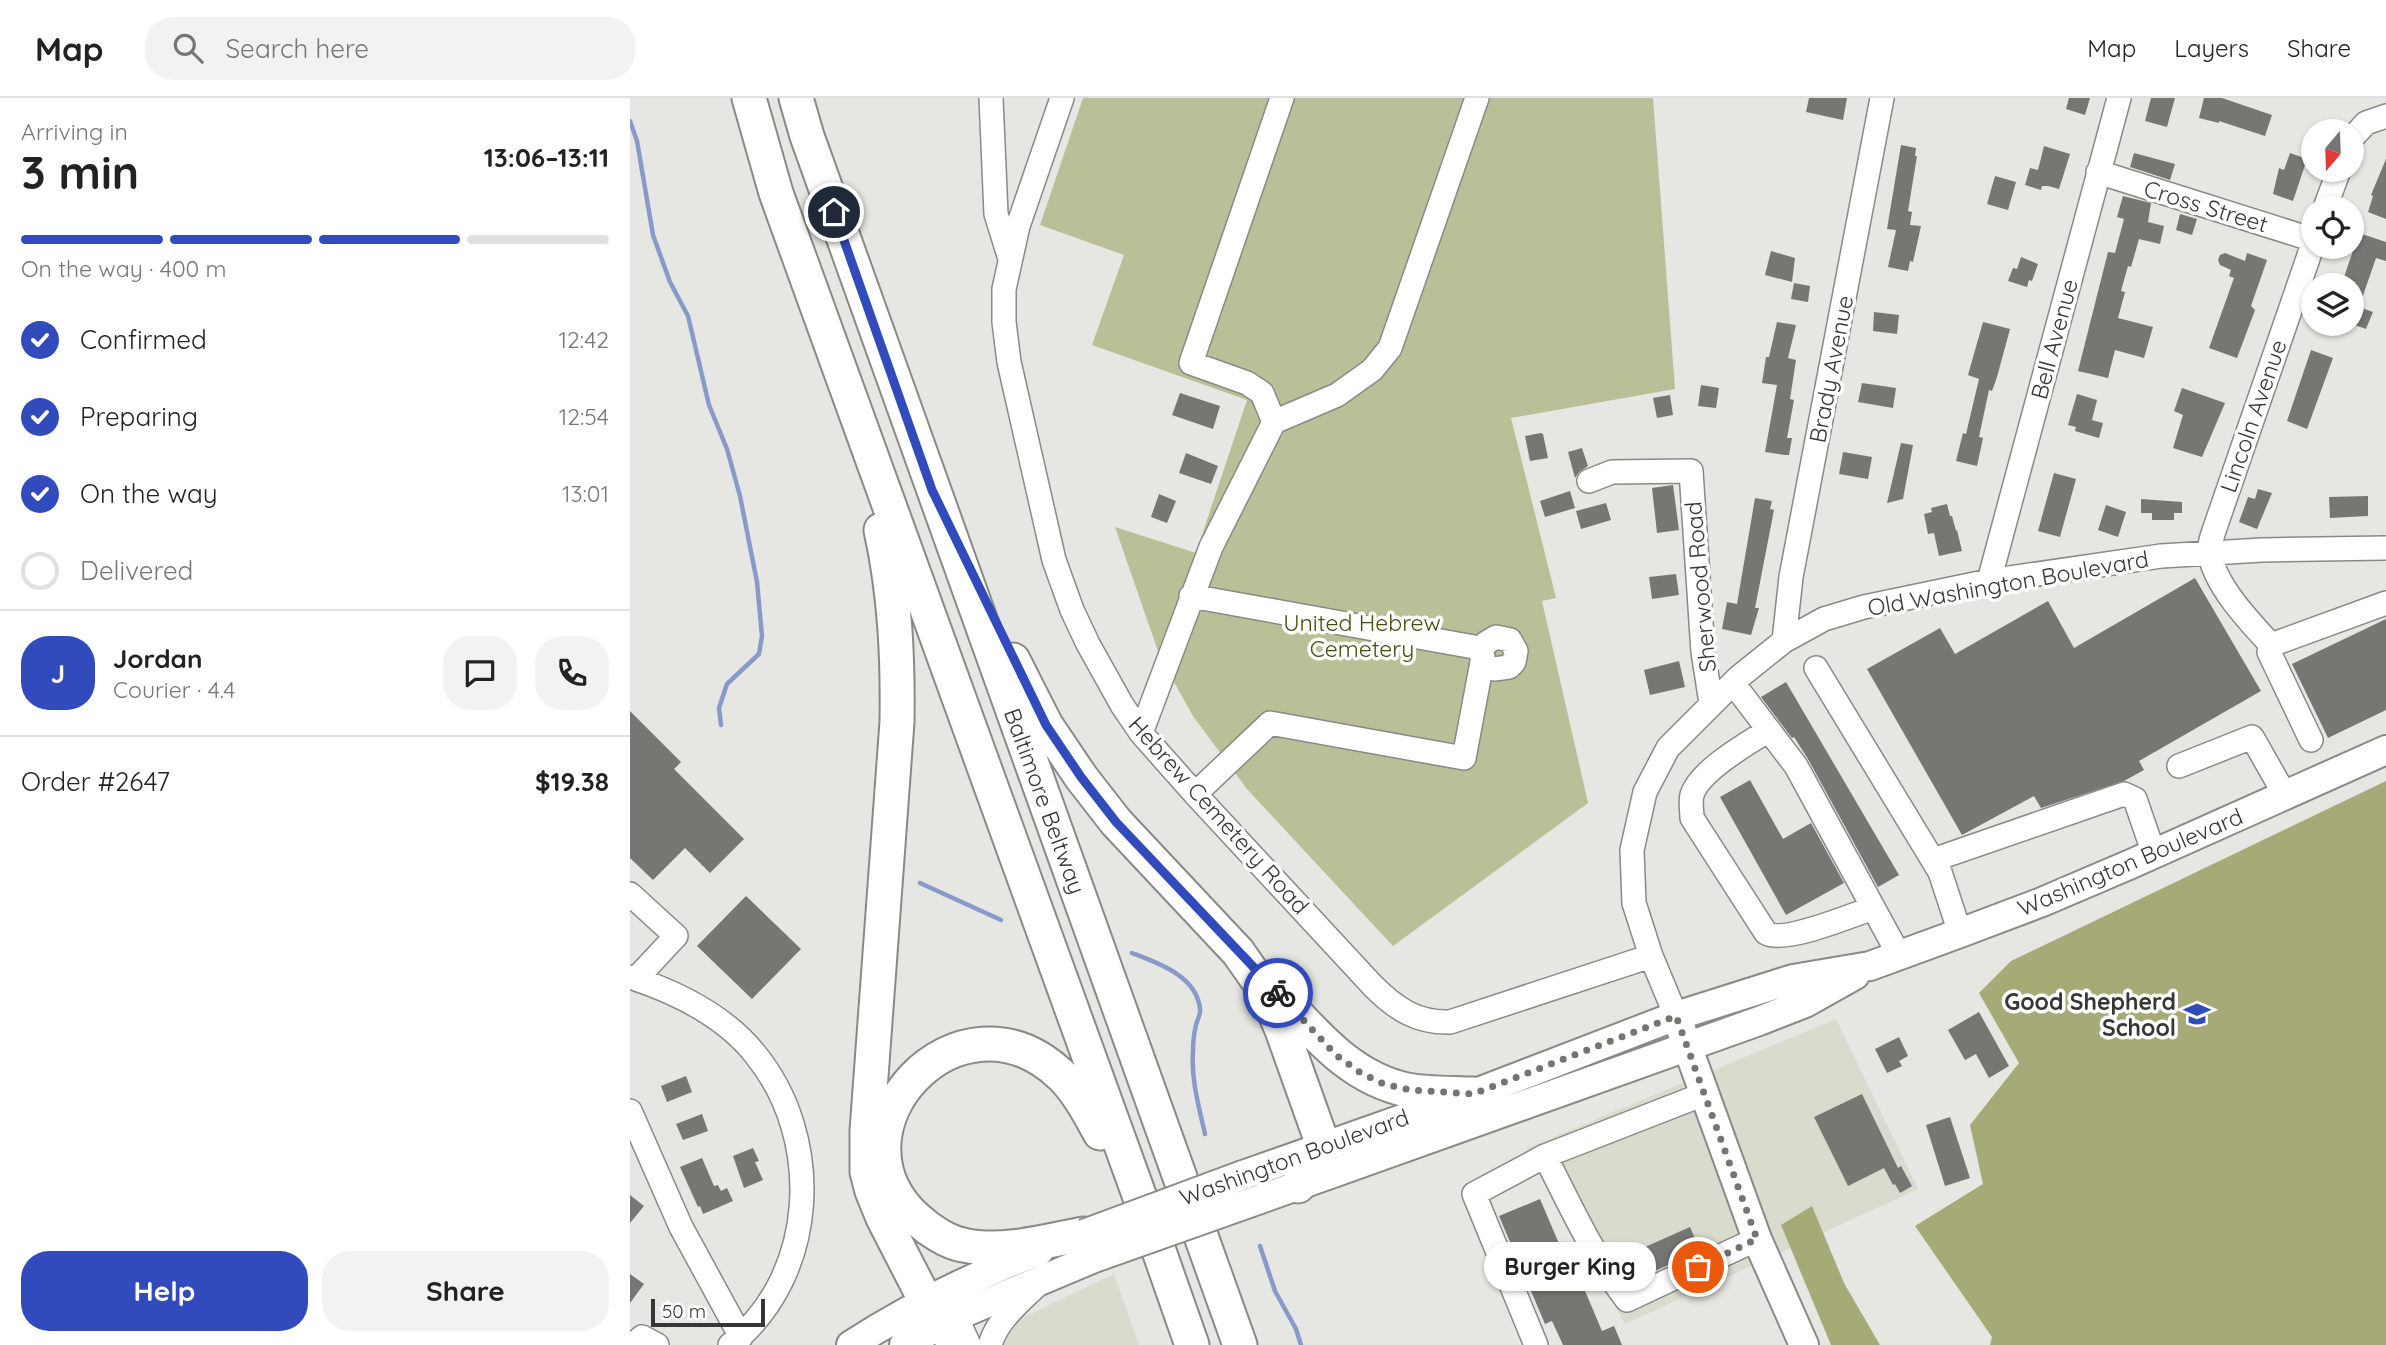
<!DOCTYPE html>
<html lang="en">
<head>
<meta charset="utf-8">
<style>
	:root { --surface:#fff; --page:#f2f2f2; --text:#222; --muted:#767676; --line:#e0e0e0; --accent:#314bbc }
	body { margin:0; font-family:Quicksand,sans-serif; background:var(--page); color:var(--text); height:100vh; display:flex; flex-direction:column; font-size:26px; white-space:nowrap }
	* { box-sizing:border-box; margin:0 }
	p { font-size:23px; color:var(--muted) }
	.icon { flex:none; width:38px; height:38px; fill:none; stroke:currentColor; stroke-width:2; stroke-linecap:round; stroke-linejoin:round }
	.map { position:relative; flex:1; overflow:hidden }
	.panel { display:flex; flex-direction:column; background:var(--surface); width:630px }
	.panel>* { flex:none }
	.needle { width:46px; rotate:199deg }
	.buttons { position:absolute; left:1671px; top:21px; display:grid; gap:14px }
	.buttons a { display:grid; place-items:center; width:63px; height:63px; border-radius:50%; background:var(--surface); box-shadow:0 2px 5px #0004; font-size:35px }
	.scale { position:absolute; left:21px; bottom:18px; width:114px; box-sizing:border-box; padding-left:7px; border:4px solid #363634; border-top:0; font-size:19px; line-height:24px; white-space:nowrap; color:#363634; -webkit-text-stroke:5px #fff; paint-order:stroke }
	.pin { position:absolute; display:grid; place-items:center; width:60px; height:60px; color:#fff; margin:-30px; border:4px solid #fff; border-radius:50%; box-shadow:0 2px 7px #0007 }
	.courier { position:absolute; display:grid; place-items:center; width:70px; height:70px; margin:-35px; border:5px solid #314bbc; border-radius:50%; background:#fff; color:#222; box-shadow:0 2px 9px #0007 }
	.bubble { position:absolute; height:49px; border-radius:24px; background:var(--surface); box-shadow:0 2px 5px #0004; font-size:23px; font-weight:700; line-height:49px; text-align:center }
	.head em { font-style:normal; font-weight:700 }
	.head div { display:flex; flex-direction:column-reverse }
	.head { display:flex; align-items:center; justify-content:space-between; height:119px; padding:0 21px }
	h1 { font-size:46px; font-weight:700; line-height:52px }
	.bar { display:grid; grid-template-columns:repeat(4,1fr); gap:10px 7px; align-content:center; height:84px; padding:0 21px }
	.bar i { height:9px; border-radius:5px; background:var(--line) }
	.bar .selected { background:var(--accent) }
	.bar p { grid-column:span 4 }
	.line { display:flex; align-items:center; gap:18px; padding:0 21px; border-top:2px solid var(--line) }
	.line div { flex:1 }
	.round { display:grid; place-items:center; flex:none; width:74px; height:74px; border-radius:28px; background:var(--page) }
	ol { padding:0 21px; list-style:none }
	li { display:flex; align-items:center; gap:21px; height:77px }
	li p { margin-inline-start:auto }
	li .icon { padding:7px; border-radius:50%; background:var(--accent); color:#fff; stroke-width:4 }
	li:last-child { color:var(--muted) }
	li i { width:38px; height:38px; border:4px solid var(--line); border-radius:50% }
	.button { display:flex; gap:14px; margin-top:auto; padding:14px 21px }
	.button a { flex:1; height:80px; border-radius:28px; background:var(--accent); color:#fff; font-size:28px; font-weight:700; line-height:80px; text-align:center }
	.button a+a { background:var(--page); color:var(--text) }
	header { display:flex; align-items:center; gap:42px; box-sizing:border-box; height:98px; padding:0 35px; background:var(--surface); border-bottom:2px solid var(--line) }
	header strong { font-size:33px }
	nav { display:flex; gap:38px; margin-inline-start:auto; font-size:24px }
	.search { width:490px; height:63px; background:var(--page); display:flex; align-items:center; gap:18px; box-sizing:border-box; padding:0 24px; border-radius:28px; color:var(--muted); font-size:26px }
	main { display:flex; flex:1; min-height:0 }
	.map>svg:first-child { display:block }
</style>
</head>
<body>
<header>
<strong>Map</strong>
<div class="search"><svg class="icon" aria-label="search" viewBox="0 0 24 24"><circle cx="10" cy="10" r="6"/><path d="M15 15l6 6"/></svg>Search here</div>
<nav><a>Map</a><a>Layers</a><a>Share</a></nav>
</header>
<main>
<section class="panel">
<div class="head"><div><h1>3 min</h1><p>Arriving in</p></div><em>13:06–13:11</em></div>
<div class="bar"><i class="selected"></i><i class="selected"></i><i class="selected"></i><i></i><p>On the way · 400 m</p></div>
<ol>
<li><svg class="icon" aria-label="check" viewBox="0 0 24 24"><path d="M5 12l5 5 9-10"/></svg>Confirmed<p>12:42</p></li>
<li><svg class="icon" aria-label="check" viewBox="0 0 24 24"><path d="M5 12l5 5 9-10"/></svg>Preparing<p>12:54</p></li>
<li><svg class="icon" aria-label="check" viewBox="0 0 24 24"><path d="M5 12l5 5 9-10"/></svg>On the way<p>13:01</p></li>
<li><i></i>Delivered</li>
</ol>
<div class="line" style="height:126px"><b class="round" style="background:var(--accent);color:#fff">J</b><div><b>Jordan</b><p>Courier · 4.4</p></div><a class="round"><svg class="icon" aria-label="chat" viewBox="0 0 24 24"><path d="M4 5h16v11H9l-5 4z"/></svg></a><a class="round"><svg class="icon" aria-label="phone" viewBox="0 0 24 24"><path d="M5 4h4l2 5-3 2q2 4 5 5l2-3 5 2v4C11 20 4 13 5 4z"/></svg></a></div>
<div class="line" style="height:91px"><div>Order #2647</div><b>$19.38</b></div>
<div class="button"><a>Help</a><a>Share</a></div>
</section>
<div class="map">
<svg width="1756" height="1247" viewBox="0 0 1756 1247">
	<rect width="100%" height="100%" fill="#e6e6e2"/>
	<!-- built -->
	<path fill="#d9dbcf" d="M 1206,921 L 1288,1091 L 995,1226 L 897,1050 Z
		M 484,1176 L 509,1247 L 335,1247 Z"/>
	<!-- green -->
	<path fill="#bbbf97" d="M 453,0 L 1023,0 L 1045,291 L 881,320 L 926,500 L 912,503 L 958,705 L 763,848 L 617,691 L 563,618 L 530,559 L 485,429 L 566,455 L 617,302 L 462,247 L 494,157 L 410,127 Z"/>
	<!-- forest -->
	<path fill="#a5aa76" d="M 1756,683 L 1756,1247 L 1360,1247 L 1362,1239 L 1285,1128 L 1353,1086 L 1340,1027 L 1389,965 L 1349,895 L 1381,863 Z
		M 1182,1108 L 1214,1185 L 1250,1247 L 1201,1247 L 1151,1127 Z"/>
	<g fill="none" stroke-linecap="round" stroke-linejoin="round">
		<!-- stream -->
		<path stroke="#899ac9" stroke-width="4.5" d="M 0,23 L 7,43 L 23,137 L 40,184 L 58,218 L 79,307 L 97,351 L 110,398 L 127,484 L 132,538 L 129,556 L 97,586 L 89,610 L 91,627
			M 290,785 L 371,822
			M 502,855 C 528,865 567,878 570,911 C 571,916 567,922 566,927 C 564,935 563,946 563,954 C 561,982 569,1009 575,1036
			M 630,1148 L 645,1193 L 666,1231 L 671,1247"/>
	</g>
	<!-- building -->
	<path fill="#767773" d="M 1179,0 L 1217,0 L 1213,22 L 1176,14 Z
		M 1439,0 L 1460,0 L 1455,17 L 1436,11 Z
		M 1521,0 L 1545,0 L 1537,29 L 1515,23 Z
		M 1574,0 L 1592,0 L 1642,17 L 1635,38 L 1589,23 L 1589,25 L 1569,20 Z
		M 1271,47 L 1286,50 L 1285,58 L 1287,58 L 1278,113 L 1282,114 L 1280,127 L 1291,128 L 1283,164 L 1280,163 L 1278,173 L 1258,169 L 1266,132 L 1257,131 Z
		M 1414,48 L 1440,56 L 1429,91 L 1418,88 L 1412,88 L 1411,92 L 1395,87 L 1400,70 L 1408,72 Z
		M 1504,55 L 1545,66 L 1540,82 L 1500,69 Z
		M 1660,55 L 1677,61 L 1663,103 L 1643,96 L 1649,70 L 1654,72 Z
		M 1756,61 L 1756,121 L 1738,114 L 1743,98 L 1741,97 Z
		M 1365,78 L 1386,84 L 1378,112 L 1357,106 Z
		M 1493,98 L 1521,105 L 1518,124 L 1534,128 L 1530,146 L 1509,141 L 1501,169 L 1498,168 L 1491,193 L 1495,194 L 1488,220 L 1523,229 L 1514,260 L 1485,252 L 1478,280 L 1448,273 L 1478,154 L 1485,155 L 1494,121 L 1487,119 Z
		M 1550,116 L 1567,121 L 1562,137 L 1546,132 Z
		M 1729,135 L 1756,144 L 1756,163 L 1746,160 L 1729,209 L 1743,214 L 1736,231 L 1722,226 L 1722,187 L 1712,185 Z
		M 1141,153 L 1165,160 L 1162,184 L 1135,177 Z
		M 1595,155 L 1615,163 L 1617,155 L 1637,162 L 1621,208 L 1625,212 L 1607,260 L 1579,250 L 1604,180 L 1599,178 L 1601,172 L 1590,167 L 1588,162 L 1590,157 Z
		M 1391,159 L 1408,166 L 1402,183 L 1399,182 L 1397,189 L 1378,183 L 1383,170 L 1387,171 Z
		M 1164,185 L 1180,188 L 1178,204 L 1161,201 Z
		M 1244,214 L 1269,217 L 1267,236 L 1243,233 Z
		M 1147,224 L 1166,227 L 1158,260 L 1166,262 L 1160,301 L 1164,302 L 1157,340 L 1162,340 L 1159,357 L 1155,357 L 1135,354 L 1147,287 L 1132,285 L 1136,259 L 1139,259 Z
		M 1353,224 L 1380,231 L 1367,279 L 1362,293 L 1359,292 L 1349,339 L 1353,340 L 1347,368 L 1326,363 L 1333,335 L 1336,336 L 1349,281 L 1338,277 Z
		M 1681,252 L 1703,260 L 1677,331 L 1657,323 Z
		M 1232,285 L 1266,290 L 1263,310 L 1228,304 Z
		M 1071,287 L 1089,290 L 1086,310 L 1068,308 Z
		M 1552,290 L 1595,305 L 1572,359 L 1543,350 L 1553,317 L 1544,313 Z
		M 550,295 L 590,308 L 583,331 L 542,317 Z
		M 1447,296 L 1467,302 L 1462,322 L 1473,325 L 1469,340 L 1445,333 L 1446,329 L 1438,327 Z
		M 1040,297 L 1043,317 L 1027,320 L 1023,300 Z
		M 911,335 L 913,336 L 918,360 L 900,363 L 895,338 Z
		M 1271,345 L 1283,347 L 1273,401 L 1257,405 Z
		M 952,350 L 958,368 L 949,374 L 945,380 L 938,354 Z
		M 1213,354 L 1242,359 L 1238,381 L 1209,376 Z
		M 556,355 L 588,368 L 581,386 L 549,375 Z
		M 1424,375 L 1446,381 L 1430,439 L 1408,433 Z
		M 1043,387 L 1049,432 L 1027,435 L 1022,390 Z
		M 1628,391 L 1642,395 L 1627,431 L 1609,424 L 1618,399 L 1625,401 Z
		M 940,393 L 945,410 L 915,419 L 910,403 Z
		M 529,396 L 546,403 L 537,425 L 521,419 Z
		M 1738,398 L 1738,418 L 1700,420 L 1699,399 Z
		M 1125,400 L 1142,403 L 1140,411 L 1144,412 L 1125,510 L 1129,510 L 1121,537 L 1092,531 L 1097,504 L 1107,506 Z
		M 1511,401 L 1552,404 L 1552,415 L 1544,415 L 1544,422 L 1522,422 L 1522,415 L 1511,415 Z
		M 976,405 L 981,422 L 951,431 L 946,413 Z
		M 1317,406 L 1320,418 L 1322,418 L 1326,433 L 1327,432 L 1332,453 L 1309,458 L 1304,435 L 1298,436 L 1294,416 L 1302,414 L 1301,410 Z
		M 1476,407 L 1496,414 L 1488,439 L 1468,432 Z
		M 1046,476 L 1049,497 L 1022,501 L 1019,479 Z
		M 1565,480 L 1631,593 L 1509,663 L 1514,672 L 1494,683 L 1411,710 L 1404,698 L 1332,737 L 1237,571 L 1310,530 L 1325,556 L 1418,503 L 1444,550 Z
		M 1756,521 L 1756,612 L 1698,640 L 1662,566 Z
		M 1049,563 L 1055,589 L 1020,597 L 1014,572 Z
		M 1156,584 L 1269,777 L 1248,789 L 1178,661 L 1164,639 L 1162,640 L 1131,599 Z
		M 0,613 L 51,664 L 44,671 L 114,741 L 80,775 L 55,750 L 23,782 L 0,760 Z
		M 1120,682 L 1153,741 L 1181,725 L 1214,785 L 1156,817 L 1090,699 Z
		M 116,798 L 171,851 L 122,901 L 67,848 Z
		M 1349,914 L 1379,968 L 1359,980 L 1346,956 L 1335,962 L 1318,932 Z
		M 1269,939 L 1278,958 L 1269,963 L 1272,968 L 1257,975 L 1245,951 Z
		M 56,978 L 62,994 L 37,1004 L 31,988 Z
		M 1232,996 L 1268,1070 L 1271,1068 L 1282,1088 L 1270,1095 L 1265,1086 L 1263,1087 L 1254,1070 L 1218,1088 L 1184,1019 Z
		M 72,1016 L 78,1033 L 53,1042 L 46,1026 Z
		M 1320,1019 L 1340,1080 L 1315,1088 L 1296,1027 Z
		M 123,1050 L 129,1063 L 125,1064 L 133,1082 L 114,1090 L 103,1058 Z
		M 72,1060 L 84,1088 L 88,1087 L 91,1093 L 97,1090 L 103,1103 L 73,1116 L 70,1108 L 68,1109 L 50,1069 Z
		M 0,1097 L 14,1108 L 0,1125 Z
		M 910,1101 L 930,1148 L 950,1181 L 972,1233 L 984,1228 L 992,1247 L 933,1247 L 922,1223 L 915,1226 L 869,1118 Z
		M 1060,1129 L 1070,1152 L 1008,1181 L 997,1157 Z
		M 0,1176 L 14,1186 L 0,1205 Z"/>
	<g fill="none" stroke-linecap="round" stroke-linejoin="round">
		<!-- minor casing -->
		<g stroke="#898a86" stroke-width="26">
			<path id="minor" d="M 361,0 L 366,116 L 380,161
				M 432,0 L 388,128 L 374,191 L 374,224 L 379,264 L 424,462 L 442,512 L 458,546 L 492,607 L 511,635 L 565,696 L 743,888 C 766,911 787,925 820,924 L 1021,858
				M 1722,40 L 1736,25 L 1756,18
				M 1468,74 L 1684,142
				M 1695,110 L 1709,72
				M 644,324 L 632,295 L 617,285 L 561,265 L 652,0
				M 959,383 L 982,374 L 1061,373 L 1073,554 L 1081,605
				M 1359,483 L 1489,0
				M 561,498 L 844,549 L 851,554 L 853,559 L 834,660 L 640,625 L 565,696
				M 1154,543 L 1161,479 L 1252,0
				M 1641,547 C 1620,524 1585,488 1580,456 C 1578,447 1584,433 1587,424 L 1684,143
				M 851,554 L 856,545 L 866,539 L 880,542 L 886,553 L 884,564 L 879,569 L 864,571 L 853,567
				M 1186,570 L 1310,774 L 1330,835
				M 1103,585 L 1166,668 L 1269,857
				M 1139,632 C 1118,645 1069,673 1062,697 C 1060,704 1062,713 1062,720 L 1136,835 C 1154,846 1222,817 1243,810
				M 511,635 L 581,449 L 644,324 L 707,297 L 742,272 L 760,250 L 847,0
				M 1681,642 L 1639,554 L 1641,547 L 1756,505
				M 1549,668 L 1622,639 L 1655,697
				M 1303,762 L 1494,696 L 1505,701 L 1524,756
				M 0,796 L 46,838 L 6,881
				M 0,879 C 46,894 94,917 125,956 C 194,1040 188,1178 100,1247
				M 1046,918 L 1021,858 L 1004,805 L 1002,752 L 1015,694 L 1038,650 L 1109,579 L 1154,543 L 1194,521 L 1234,509 L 1359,483 L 1531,458 L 1632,452 L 1756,450
				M 0,1013 L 51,1129 L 111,1239
				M 915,1058 C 940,1107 963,1158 997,1202 L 1127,1141
				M 326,1218 L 339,1247
				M 308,1227 L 319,1247
				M 3,1247 L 12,1239 L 27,1247
				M 360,1247 C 367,1222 388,1206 407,1187
				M 906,1247 L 844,1096 L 915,1058 L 1074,996"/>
		</g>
		<!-- major casing -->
		<g stroke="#898a86" stroke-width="32">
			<path id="major" d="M 1051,931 L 1127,1141 L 1174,1247
				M 613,1077 L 843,996 L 1046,918 L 1163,881 L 1240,868 L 1330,835 L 1412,804 L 1501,766 L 1756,652
				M 622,1104 L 1129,923 L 1175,905 L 1225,877
				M 221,1247 C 280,1209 343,1178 409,1153
				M 274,1247 L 326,1218 L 464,1160"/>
		</g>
		<!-- highway casing -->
		<g stroke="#898a86" stroke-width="37">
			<path id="highway" d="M 119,0 L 146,95 L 516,1116 L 562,1247
				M 166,0 L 177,38 L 610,1247
				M 251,432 C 265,496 268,558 267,624 L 237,1033 L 237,1074 L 242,1093 L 253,1120 L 308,1227
				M 383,562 L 416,627 L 451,679 L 486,724 L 608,854 L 636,894 L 652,932 L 693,1047 L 680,1076 L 668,1088
				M 644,892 C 684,934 719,980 777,992 C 798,996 822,995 843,996
				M 454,1136 C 415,1143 373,1156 333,1147 C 317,1144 299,1132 287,1121 C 189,1033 329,879 432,978 C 448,994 459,1015 470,1035"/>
		</g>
		<!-- minor -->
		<use href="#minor" stroke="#fff" stroke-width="23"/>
		<!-- major -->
		<use href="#major" stroke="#fff" stroke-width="28"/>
		<!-- highway -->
		<use href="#highway" stroke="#fff" stroke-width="33"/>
		<!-- major-bridge casing -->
		<g stroke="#898a86" stroke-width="32" stroke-linecap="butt">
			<path id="major-bridge" d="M 454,1136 L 613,1077
				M 464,1160 L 622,1104"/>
		</g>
		<!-- major-bridge -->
		<use href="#major-bridge" stroke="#fff" stroke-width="28"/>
	</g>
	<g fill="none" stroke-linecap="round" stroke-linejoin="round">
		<!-- done -->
		<path stroke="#747471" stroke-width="7" stroke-dasharray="0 12.6" d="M 648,895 L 706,957 L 731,975 L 754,986 L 781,992 L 843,996 L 1046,918 L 1127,1141 L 1068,1169"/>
		<!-- route -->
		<path stroke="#314bbc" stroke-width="9" d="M 204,114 L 302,392 L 416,627 L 451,679 L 486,724 L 648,895"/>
	</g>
	<!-- icons -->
	<defs>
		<g id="school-bare" transform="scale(2.1)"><path d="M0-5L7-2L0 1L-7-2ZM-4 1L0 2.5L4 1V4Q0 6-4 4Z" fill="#314bbc" stroke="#fff" stroke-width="2.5" paint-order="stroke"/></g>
	</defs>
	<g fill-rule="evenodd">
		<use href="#school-bare" x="1567" y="916"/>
	</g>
	<g text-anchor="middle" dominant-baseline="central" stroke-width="7" stroke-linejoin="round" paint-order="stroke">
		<!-- street labels -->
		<g font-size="23" fill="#363634" stroke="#fff">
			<text transform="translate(1576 108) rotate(17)">Cross Street</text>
			<text transform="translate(1424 241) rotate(-75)">Bell Avenue</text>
			<text transform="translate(1201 271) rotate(-79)">Brady Avenue</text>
			<text transform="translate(1623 318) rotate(-71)">Lincoln Avenue</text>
			<text transform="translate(1378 485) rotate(-10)">Old Washington Boulevard</text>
			<text transform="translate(1070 489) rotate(-95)">Sherwood Road</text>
			<text transform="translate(415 703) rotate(70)">Baltimore Beltway</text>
			<text transform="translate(589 717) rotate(48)">Hebrew Cemetery Road</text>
			<text transform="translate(1500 764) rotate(-23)">Washington Boulevard</text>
			<text transform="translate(664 1059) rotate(-20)">Washington Boulevard</text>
		</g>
		<!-- park labels -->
		<g font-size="23" fill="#494c0e" stroke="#fff">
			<text x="732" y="524">United Hebrew<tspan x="732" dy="26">Cemetery</tspan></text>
		</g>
		<!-- poi labels -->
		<g font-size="23" font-weight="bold" fill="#363634" stroke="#fff" text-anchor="end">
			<text x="1546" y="903">Good Shepherd<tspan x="1546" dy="26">School</tspan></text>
		</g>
	</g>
</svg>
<div class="buttons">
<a><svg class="needle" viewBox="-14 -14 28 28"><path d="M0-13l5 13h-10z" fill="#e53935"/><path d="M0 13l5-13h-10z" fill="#767676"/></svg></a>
<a><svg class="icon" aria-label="locate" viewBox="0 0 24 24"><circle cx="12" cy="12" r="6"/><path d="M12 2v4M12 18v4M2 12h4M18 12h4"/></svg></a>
<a><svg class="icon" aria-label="layers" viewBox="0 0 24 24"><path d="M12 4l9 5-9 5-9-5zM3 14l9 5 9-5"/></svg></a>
</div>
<div class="scale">50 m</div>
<div class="pin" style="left:1068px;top:1169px;background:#ea580c"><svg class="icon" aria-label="bag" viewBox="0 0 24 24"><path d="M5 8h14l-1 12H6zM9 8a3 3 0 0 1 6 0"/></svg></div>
<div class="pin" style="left:204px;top:114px;background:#1f2937"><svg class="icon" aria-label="home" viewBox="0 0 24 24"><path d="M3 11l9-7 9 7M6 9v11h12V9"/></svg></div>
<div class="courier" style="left:648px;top:895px"><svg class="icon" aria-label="bike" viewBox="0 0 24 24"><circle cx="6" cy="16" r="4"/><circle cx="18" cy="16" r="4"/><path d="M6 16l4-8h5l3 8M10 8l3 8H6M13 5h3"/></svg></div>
<div class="bubble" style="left:854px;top:1144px;width:172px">Burger King</div>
</div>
</main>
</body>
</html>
